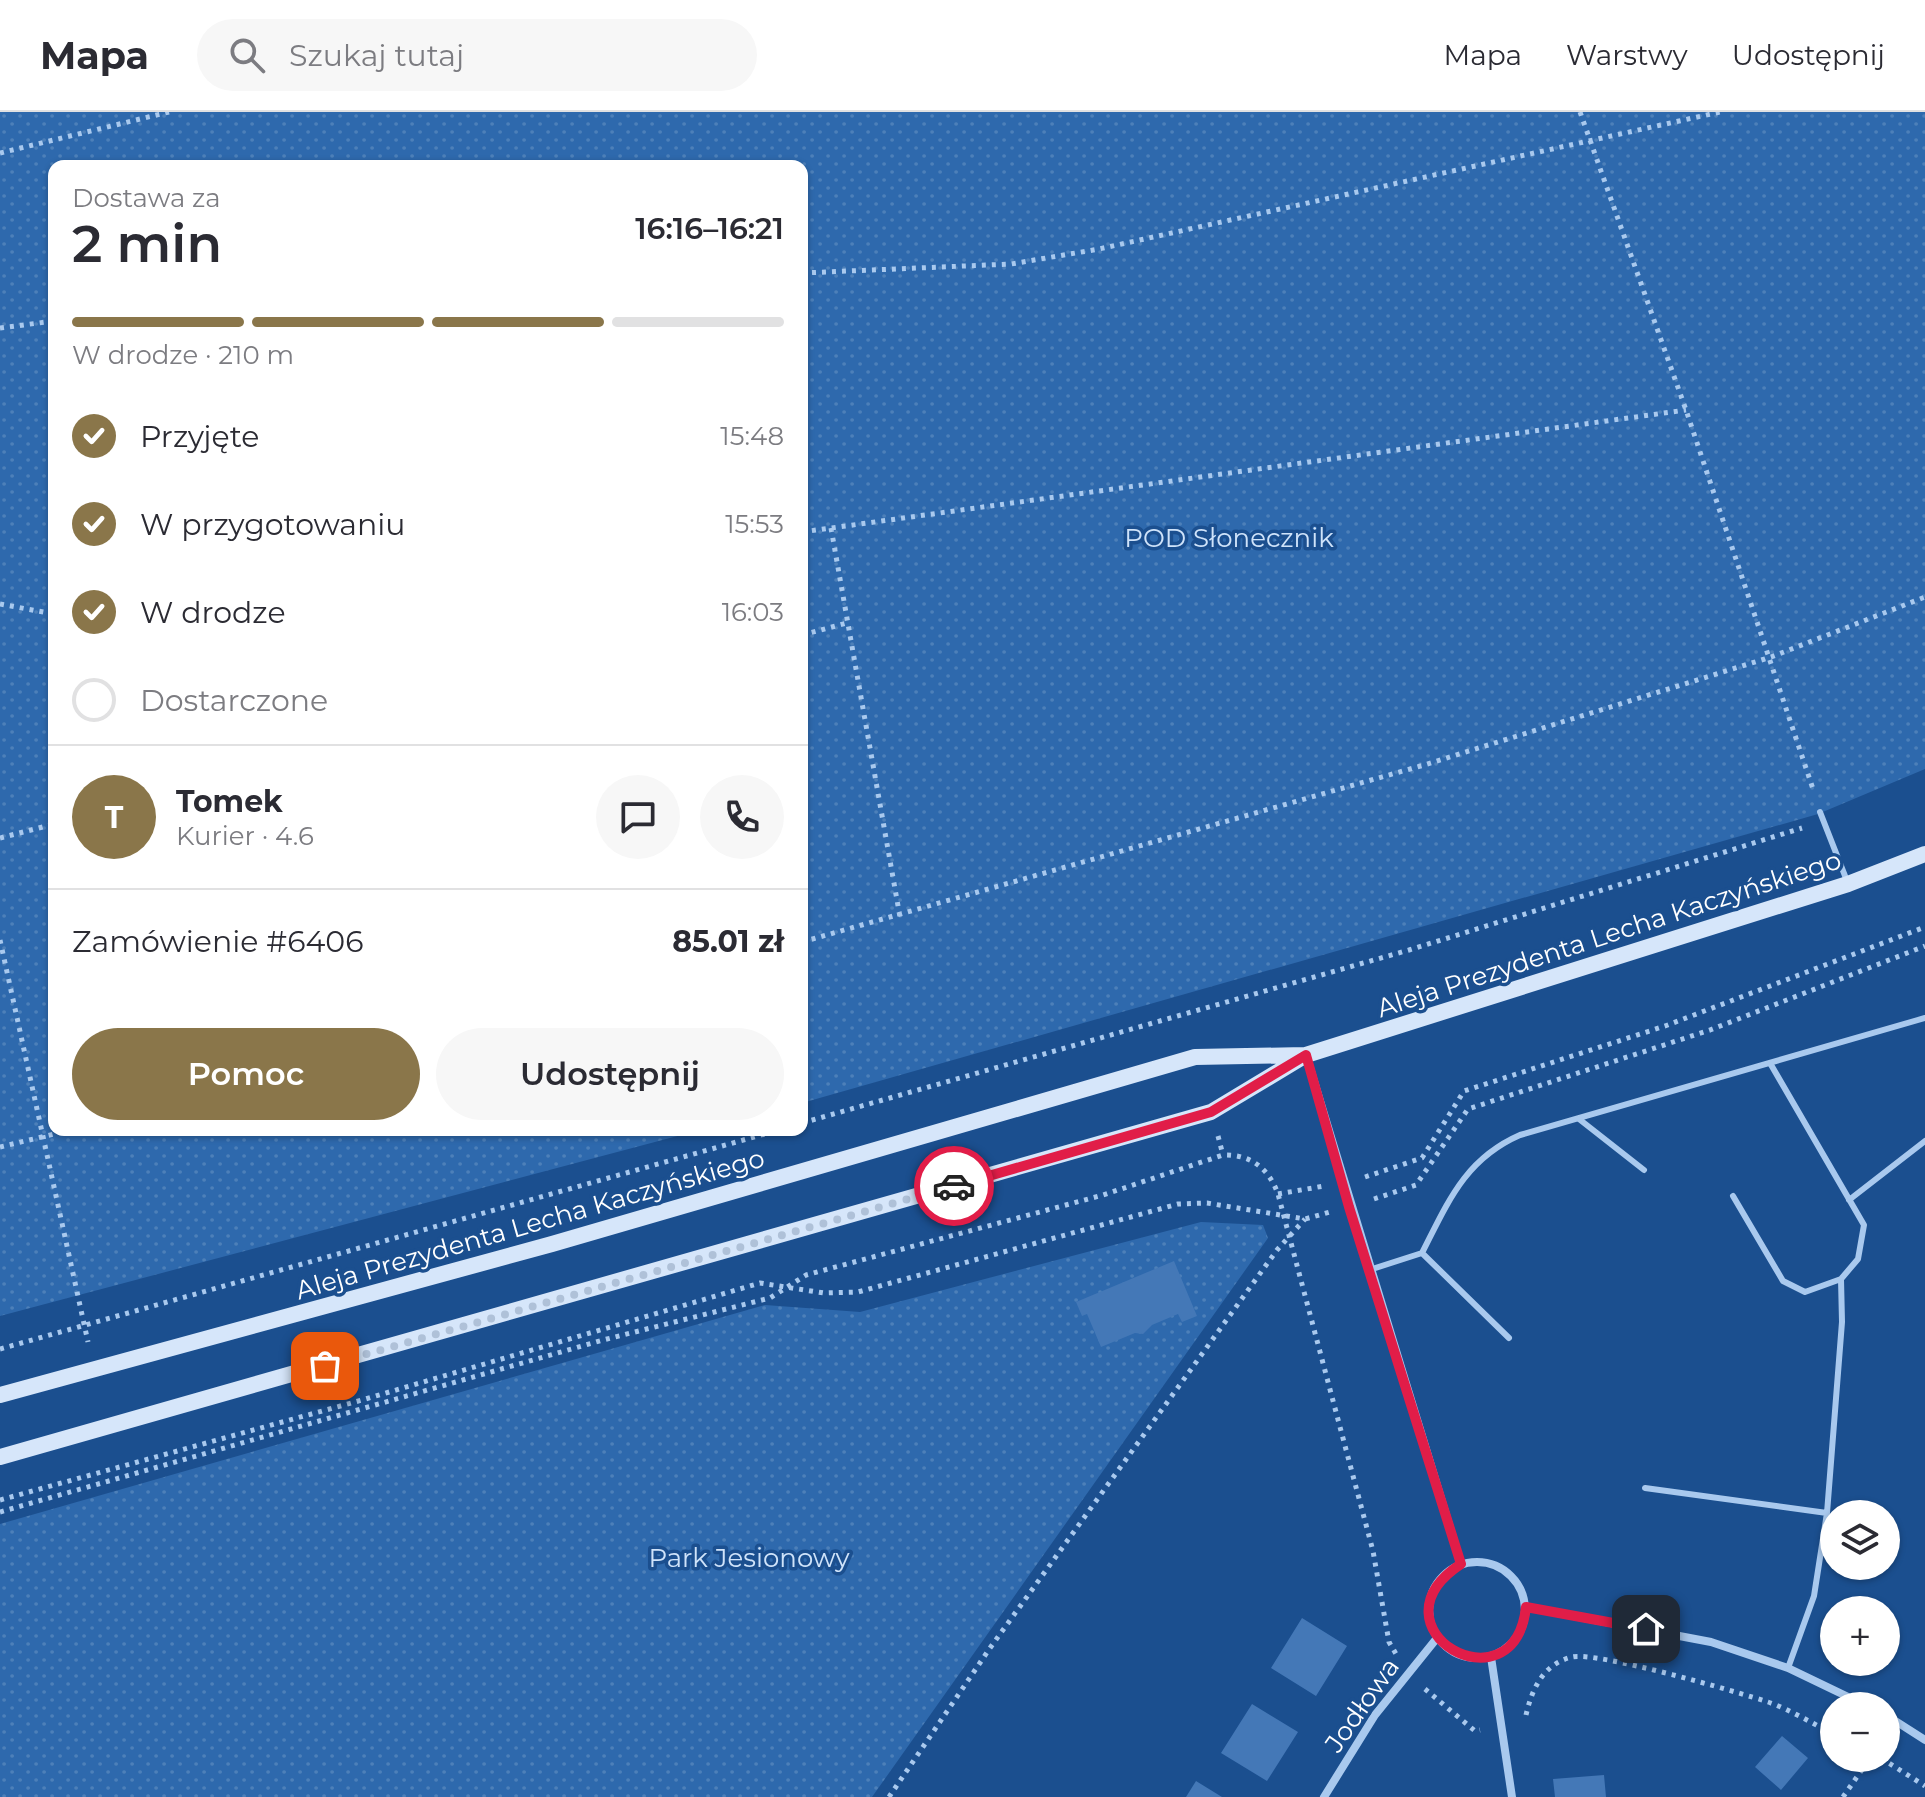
<!DOCTYPE html>
<html lang="pl">
<head>
<meta charset="utf-8">
<style>
	:root { --surface:#fff; --page:#f7f7f7; --text:#2b2b33; --muted:#7c7c81; --line:#e1e1e2; --accent:#8a764a }
	body { margin:0; font-family:Montserrat,sans-serif; background:var(--page); color:var(--text); height:100vh; display:flex; flex-direction:column; font-size:30px; white-space:nowrap }
	* { box-sizing:border-box; margin:0 }
	p { font-size:26px; color:var(--muted) }
	.icon { flex:none; width:44px; height:44px; fill:none; stroke:currentColor; stroke-width:2; stroke-linecap:round; stroke-linejoin:round }
	.map { position:relative; flex:1; overflow:hidden }
	.side { position:absolute; left:48px; top:48px; width:760px; height:976px; display:flex; flex-direction:column; background:var(--surface); border-radius:16px; box-shadow:0 2px 6px #0004 }
	.side>* { flex:none }
	.tools { position:absolute; left:1820px; top:1388px; display:grid; gap:16px }
	.tools a { display:grid; place-items:center; width:80px; height:80px; border-radius:50%; background:var(--surface); box-shadow:0 2px 6px #0004; font-size:40px }
	.pin { position:absolute; display:grid; place-items:center; width:68px; height:68px; color:#fff; margin:-34px; border-radius:16px; box-shadow:0 4px 12px #0006 }
	.courier { position:absolute; display:grid; place-items:center; width:80px; height:80px; margin:-40px; border:6px solid #e11d48; border-radius:50%; background:#fff; color:#222; box-shadow:0 2px 10px #0007 }
	.summary em { font-style:normal; font-weight:600 }
	.summary div { display:flex; flex-direction:column-reverse }
	.summary { display:flex; align-items:center; justify-content:space-between; height:136px; padding:0 24px }
	h1 { font-size:52px; font-weight:600; line-height:60px }
	.bar { display:grid; grid-template-columns:repeat(4,1fr); gap:12px 8px; align-content:center; height:96px; padding:0 24px }
	.bar i { height:10px; border-radius:6px; background:var(--line) }
	.bar .current { background:var(--accent) }
	.bar p { grid-column:span 4 }
	.line { display:flex; align-items:center; gap:20px; padding:0 24px; border-top:2px solid var(--line) }
	.line div { flex:1 }
	.round { display:grid; place-items:center; flex:none; width:84px; height:84px; border-radius:42px; background:var(--page) }
	ol { padding:0 24px; list-style:none }
	li { display:flex; align-items:center; gap:24px; height:88px }
	li p { margin-inline-start:auto }
	li .icon { padding:8px; border-radius:50%; background:var(--accent); color:#fff; stroke-width:4 }
	li:last-child { color:var(--muted) }
	li i { width:44px; height:44px; border:4px solid var(--line); border-radius:50% }
	.cta { display:flex; gap:16px; margin-top:auto; padding:16px 24px }
	.cta a { flex:1; height:92px; border-radius:48px; background:var(--accent); color:#fff; font-size:32px; font-weight:600; line-height:92px; text-align:center }
	.cta a+a { background:var(--page); color:var(--text) }
	header { display:flex; align-items:center; gap:48px; box-sizing:border-box; height:112px; padding:0 40px; background:var(--surface); border-bottom:2px solid var(--line) }
	header strong { font-size:38px }
	nav { display:flex; gap:44px; margin-inline-start:auto; font-size:28px }
	.search { width:560px; height:72px; background:var(--page); display:flex; align-items:center; gap:20px; box-sizing:border-box; padding:0 28px; border-radius:44px; color:var(--muted); font-size:30px }
	.map>svg:first-child { display:block }
</style>
</head>
<body>
<header>
<strong>Mapa</strong>
<div class="search"><svg class="icon" aria-label="search" viewBox="0 0 24 24"><circle cx="10" cy="10" r="6"/><path d="M15 15l6 6"/></svg>Szukaj tutaj</div>
<nav><a>Mapa</a><a>Warstwy</a><a>Udostępnij</a></nav>
</header>
<div class="map">
<svg width="1925" height="1685" viewBox="0 0 1925 1685">
	<defs>
		<pattern id="park-dots" width="8" height="8" patternUnits="userSpaceOnUse" patternTransform="scale(2)"><rect width="8" height="8" fill="#2e69ad"/><path d="M2 2h.1M6 6h.1" fill="none" stroke="#4d80b9" stroke-width="1.8" stroke-linecap="round"/></pattern>
	</defs>
	<rect width="100%" height="100%" fill="#1b4f8f"/>
	<!-- park -->
	<path fill="url(#park-dots)" d="M 0,0 L 1925,0 L 1925,657 L 1818,702 L 802,991 L 802,54 L 54,54 L 54,1018 L 700,1018 L 0,1204 Z
		M 1201,1110 L 1263,1113 L 1268,1126 L 872,1685 L 0,1685 L 0,1412 L 765,1193 L 860,1200 Z"/>
	<!-- building -->
	<path fill="#4478b7" d="M 1174,1149 L 1197,1204 L 1182,1210 L 1178,1202 L 1152,1213 L 1143,1222 L 1135,1221 L 1101,1235 L 1087,1202 L 1082,1204 L 1076,1190 Z
		M 1302,1506 L 1347,1534 L 1316,1584 L 1271,1556 Z
		M 1252,1592 L 1298,1620 L 1267,1669 L 1221,1641 Z
		M 1782,1624 L 1808,1646 L 1781,1678 L 1755,1655 Z
		M 1604,1663 L 1606,1685 L 1555,1685 L 1553,1667 Z
		M 1196,1669 L 1222,1685 L 1186,1685 Z"/>
	<g fill="none" stroke-linecap="round" stroke-linejoin="round">
		<!-- path -->
		<path stroke="#a9c9ee" stroke-width="5" stroke-dasharray="4 6" stroke-linecap="butt" d="M 1580,0 L 1686,298 L 1814,680
			M 0,41 L 169,0
			M 802,161 L 1011,152 L 1099,137 L 1720,0
			M 0,216 L 54,209
			M 831,416 L 900,805
			M 802,420 L 1686,298
			M 0,492 L 54,502
			M 802,523 L 847,511
			M 0,726 L 54,712
			M 0,828 L 88,1230
			M 802,830 L 1424,653 L 1771,545 L 1925,485
			M 802,1011 L 1409,838 L 1802,716
			M 1218,1024 L 1223,1043
			M 0,1035 L 71,1018
			M 1365,1065 L 1422,1046 L 1464,979 L 1665,914 L 1925,815
			M 1278,1082 L 1324,1074
			M 1374,1087 L 1416,1073 L 1468,997 L 1710,918 L 1925,834
			M 0,1237 L 779,1018
			M 0,1388 L 362,1288 L 760,1171 L 824,1181 L 858,1180 L 1178,1092 L 1207,1091 L 1305,1107 L 1330,1100
			M 0,1400 L 603,1228 L 770,1186 L 806,1163 L 1103,1083 L 1223,1043 C 1251,1042 1269,1057 1278,1082 L 1373,1439 L 1389,1530 L 1396,1542
			M 1425,1577 L 1475,1619 L 1480,1618
			M 1526,1603 C 1532,1577 1543,1552 1572,1545 C 1596,1539 1738,1580 1768,1590 C 1791,1598 1813,1612 1834,1622
			M 1881,1646 L 1925,1674
			M 889,1685 L 990,1536 L 1277,1138 L 1305,1107
			M 1843,1685 L 1870,1646"/>
		<!-- lane -->
		<path stroke="#a9c9ee" stroke-width="6" d="M 1820,700 L 1847,769
			M 1579,1007 L 1644,1058
			M 1733,1084 L 1783,1169 L 1805,1180 L 1841,1167 L 1858,1147 L 1864,1113 L 1770,951
			M 1849,1088 L 1925,1029
			M 1422,1141 L 1509,1226
			M 1369,1158 L 1422,1141 C 1448,1090 1465,1047 1520,1023 L 1925,906
			M 1645,1376 L 1827,1401
			M 1788,1556 L 1814,1484 L 1827,1401 L 1842,1210 L 1841,1167"/>
		<!-- street -->
		<path stroke="#a9c9ee" stroke-width="8" d="M 1306,943 L 1461,1452
			M1429 1498a48 48 0 1 1 96 0a48 48 0 1 1-96 0Z
			M 1526,1495 L 1711,1530 L 1788,1556 L 1867,1594
			M 1491,1545 L 1512,1685
			M 1886,1603 L 1925,1628
			M 1324,1685 L 1375,1603 L 1437,1526"/>
		<!-- secondary -->
		<path stroke="#d6e6fa" stroke-width="16" d="M 0,1283 L 552,1132 L 1195,945 L 1305,943
			M 0,1345 L 1211,1000 L 1306,943 L 1848,772 L 1925,742"/>
	</g>
	<g fill="none" stroke-linecap="round" stroke-linejoin="round">
		<!-- done -->
		<path stroke="#afc1d8" stroke-width="8" stroke-dasharray="0 14.4" d="M 325,1254 L 954,1074"/>
		<!-- route -->
		<path stroke="#e11d48" stroke-width="10" d="M 954,1074 L 1211,1000 L 1306,943 L 1349,1095 L 1461,1452 C 1364,1516 1514,1602 1526,1495 L 1646,1517"/>
	</g>
	<g text-anchor="middle" dominant-baseline="central" stroke-width="7" stroke-linejoin="round" paint-order="stroke">
		<!-- park labels -->
		<g font-size="26" fill="#cfe3fa" stroke="#1b4f8f">
			<text x="1229" y="426">POD Słonecznik</text>
			<text x="749" y="1446">Park Jesionowy</text>
		</g>
		<!-- street labels -->
		<g font-size="26" fill="#fff" stroke="#1b4f8f">
			<text transform="translate(1609 822) rotate(-18)">Aleja Prezydenta Lecha Kaczyńskiego</text>
			<text transform="translate(530 1112) rotate(-16)">Aleja Prezydenta Lecha Kaczyńskiego</text>
			<text transform="translate(1362 1593) rotate(-55)">Jodłowa</text>
		</g>
	</g>
</svg>
<div class="tools">
<a><svg class="icon" aria-label="layers" viewBox="0 0 24 24"><path d="M12 4l9 5-9 5-9-5zM3 14l9 5 9-5"/></svg></a>
<a>+</a>
<a>−</a>
</div>
<div class="pin" style="left:325px;top:1254px;background:#ea580c"><svg class="icon" aria-label="bag" viewBox="0 0 24 24"><path d="M5 8h14l-1 12H6zM9 8a3 3 0 0 1 6 0"/></svg></div>
<div class="pin" style="left:1646px;top:1517px;background:#1f2937"><svg class="icon" aria-label="home" viewBox="0 0 24 24"><path d="M3 11l9-7 9 7M6 9v11h12V9"/></svg></div>
<div class="courier" style="left:954px;top:1074px"><svg class="icon" aria-label="car" viewBox="0 0 24 24"><path d="M5 17H2v-5l4-1 3-4h7l3 4 3 1v5h-3M9 17h6M6 11h13"/><circle cx="7" cy="17" r="2"/><circle cx="17" cy="17" r="2"/></svg></div>
<section class="side">
<div class="summary"><div><h1>2 min</h1><p>Dostawa za</p></div><em>16:16–16:21</em></div>
<div class="bar"><i class="current"></i><i class="current"></i><i class="current"></i><i></i><p>W drodze · 210 m</p></div>
<ol>
<li><svg class="icon" aria-label="check" viewBox="0 0 24 24"><path d="M5 12l5 5 9-10"/></svg>Przyjęte<p>15:48</p></li>
<li><svg class="icon" aria-label="check" viewBox="0 0 24 24"><path d="M5 12l5 5 9-10"/></svg>W przygotowaniu<p>15:53</p></li>
<li><svg class="icon" aria-label="check" viewBox="0 0 24 24"><path d="M5 12l5 5 9-10"/></svg>W drodze<p>16:03</p></li>
<li><i></i>Dostarczone</li>
</ol>
<div class="line" style="height:144px"><b class="round" style="background:var(--accent);color:#fff">T</b><div><b>Tomek</b><p>Kurier · 4.6</p></div><a class="round"><svg class="icon" aria-label="chat" viewBox="0 0 24 24"><path d="M4 5h16v11H9l-5 4z"/></svg></a><a class="round"><svg class="icon" aria-label="phone" viewBox="0 0 24 24"><path d="M5 4h4l2 5-3 2q2 4 5 5l2-3 5 2v4C11 20 4 13 5 4z"/></svg></a></div>
<div class="line" style="height:104px"><div>Zamówienie #6406</div><b>85.01 zł</b></div>
<div class="cta"><a>Pomoc</a><a>Udostępnij</a></div>
</section>
</div>
</body>
</html>
